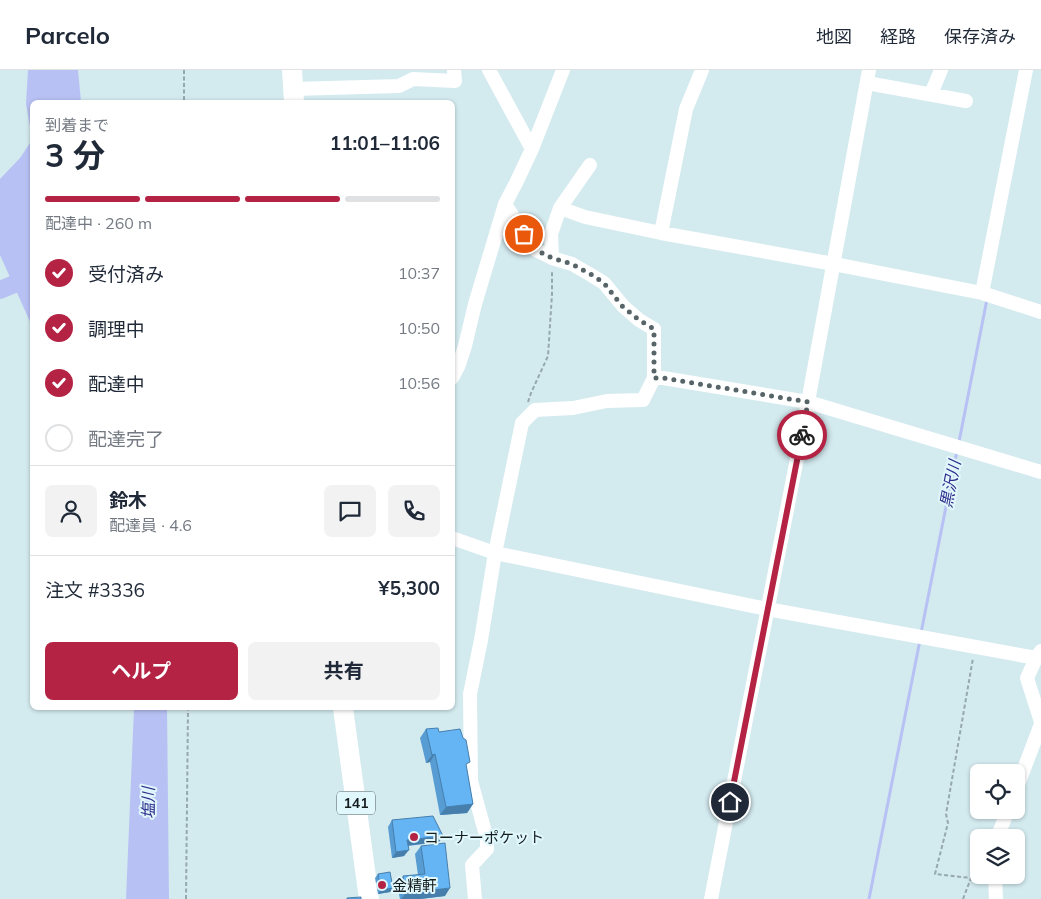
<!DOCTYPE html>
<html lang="ja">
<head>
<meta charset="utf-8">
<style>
	:root { --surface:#fff; --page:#f2f2f3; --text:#1f2937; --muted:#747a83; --line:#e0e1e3; --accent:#b42244 }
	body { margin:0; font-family:Mulish,"Noto Sans JP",sans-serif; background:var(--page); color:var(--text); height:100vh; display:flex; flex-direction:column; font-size:19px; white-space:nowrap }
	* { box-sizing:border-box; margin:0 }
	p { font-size:16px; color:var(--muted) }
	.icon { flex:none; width:28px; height:28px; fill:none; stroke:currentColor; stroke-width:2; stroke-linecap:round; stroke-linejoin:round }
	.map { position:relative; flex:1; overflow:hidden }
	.side { position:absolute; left:30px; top:30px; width:425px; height:610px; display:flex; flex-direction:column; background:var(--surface); border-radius:8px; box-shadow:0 1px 4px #0004 }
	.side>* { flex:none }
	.controls { position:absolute; left:970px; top:694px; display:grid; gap:10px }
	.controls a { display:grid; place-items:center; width:55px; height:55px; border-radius:8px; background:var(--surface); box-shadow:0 1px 4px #0004; font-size:25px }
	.pin { position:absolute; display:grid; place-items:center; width:42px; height:42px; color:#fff; margin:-21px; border:2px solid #fff; border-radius:50%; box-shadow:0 1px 5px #0007 }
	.courier { position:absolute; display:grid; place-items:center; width:50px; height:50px; margin:-25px; border:4px solid #b42244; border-radius:50%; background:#fff; color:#222; box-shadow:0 1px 6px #0007 }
	.headline em { font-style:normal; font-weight:700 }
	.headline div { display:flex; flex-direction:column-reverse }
	.headline { display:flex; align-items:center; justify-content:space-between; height:85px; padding:0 15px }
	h1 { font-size:32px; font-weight:700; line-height:38px }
	.bar { display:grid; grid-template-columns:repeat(4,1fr); gap:8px 5px; align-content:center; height:60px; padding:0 15px }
	.bar i { height:6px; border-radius:4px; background:var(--line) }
	.bar .active { background:var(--accent) }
	.bar p { grid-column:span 4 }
	.line { display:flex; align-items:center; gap:12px; padding:0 15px; border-top:1px solid var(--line) }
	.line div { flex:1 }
	.round { display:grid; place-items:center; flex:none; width:52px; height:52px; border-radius:8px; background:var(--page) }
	ol { padding:0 15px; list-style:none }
	li { display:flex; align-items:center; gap:15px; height:55px }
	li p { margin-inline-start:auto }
	li .icon { padding:5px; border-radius:50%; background:var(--accent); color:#fff; stroke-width:4 }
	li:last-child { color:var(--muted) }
	li i { width:28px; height:28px; border:2px solid var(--line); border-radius:50% }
	.action { display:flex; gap:10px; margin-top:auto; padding:10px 15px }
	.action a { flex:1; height:58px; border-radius:8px; background:var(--accent); color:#fff; font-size:20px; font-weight:700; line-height:58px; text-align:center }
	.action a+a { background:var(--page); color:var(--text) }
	header { display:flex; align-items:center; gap:30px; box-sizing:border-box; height:70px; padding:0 25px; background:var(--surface); border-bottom:1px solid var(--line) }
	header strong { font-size:24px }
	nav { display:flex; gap:28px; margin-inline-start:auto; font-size:18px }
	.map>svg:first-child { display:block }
</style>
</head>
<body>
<header>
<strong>Parcelo</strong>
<nav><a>地図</a><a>経路</a><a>保存済み</a></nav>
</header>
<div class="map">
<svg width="1041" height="829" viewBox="0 0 1041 829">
	<rect width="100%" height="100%" fill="#d3eaef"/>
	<!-- water -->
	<path fill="#b8c1f4" d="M 28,0 L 78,0 L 81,32 L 32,32 L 32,68 L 26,34 Z
		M 32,70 L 32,256 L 0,185 L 0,109 L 20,88 Z
		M 134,638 L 167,638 L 169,829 L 126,829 Z"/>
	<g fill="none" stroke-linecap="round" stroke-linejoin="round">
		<!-- stream -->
		<path stroke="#b8c1f4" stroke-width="3" d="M 959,372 L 987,229
			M 921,563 L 957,381
			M 869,829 L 920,570"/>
		<!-- river -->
		<path stroke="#b8c1f4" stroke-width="18" d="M 0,220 L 31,207"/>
		<!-- path -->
		<path stroke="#96a8ac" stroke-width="2" stroke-dasharray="4 2.5" stroke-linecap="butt" d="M 184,0 L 184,32
			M 528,332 L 531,323 L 548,286 L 552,224 L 552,201
			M 186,829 L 188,638
			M 963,829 L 971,808 L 935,804 L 948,753 L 946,744 L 973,588"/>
		<!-- minor -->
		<path stroke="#fff" stroke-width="14" d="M 489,0 L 532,79
			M 867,13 L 966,31
			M 293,19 L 399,16 L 413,9 L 455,11 L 454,0
			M 931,24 L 941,0
			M 505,134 L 534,179 L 552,188 L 572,194 L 591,205 L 604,213 L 623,236 L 639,250 L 654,259 L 654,308 L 663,308 L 808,332 L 1041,402
			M 560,138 L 585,147 L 661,163 L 834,194 L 982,223 L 1041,242
			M 661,163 L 686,39 L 702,0
			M 552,188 L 551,164 L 560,138 L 590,95
			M 982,223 L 1026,0
			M 452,308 L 458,297 L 465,276 L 475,234 L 505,134 L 516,113 L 532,79 L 563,0
			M 452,468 L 495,483 L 767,539 L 1036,588
			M 1041,581 L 1036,588 L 1027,608 L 1041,652
			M 1016,720 L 1041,654
			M 997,768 L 1008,740
			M 995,805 L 996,829
			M 475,829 L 472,795 L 487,779 L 487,769 L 471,711 L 470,624 L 481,570 L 495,483 L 522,353 L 535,340 L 573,338 L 607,331 L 643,330 L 654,308
			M 711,829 L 808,332 L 869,0"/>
		<!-- highway -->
		<path stroke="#fff" stroke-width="20" d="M 292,0 L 294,32
			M 343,638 L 369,829"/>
	</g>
	<!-- wall -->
	<path fill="#579cd3" d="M 426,659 L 439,662 L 466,697 L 473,734 L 467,743 L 440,745 L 430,692 L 426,693 L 420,668 Z
		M 392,750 L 439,772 L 408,776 L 404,786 L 392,788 L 388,757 Z
		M 421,776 L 445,826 L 420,829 L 400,829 L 397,815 L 403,806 L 418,805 L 415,784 Z
		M 378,804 L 393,818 L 390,822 L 378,824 L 375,808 Z"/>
	<!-- shaded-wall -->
	<path fill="#477fac" d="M 435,684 L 430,692 L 426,693 L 432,685 Z
		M 473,734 L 467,743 L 440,745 L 446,737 Z
		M 443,766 L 439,772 L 403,776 L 407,770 Z
		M 409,780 L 404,786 L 392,788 L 396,782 Z
		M 393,818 L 390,822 L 378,824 L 381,820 Z
		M 450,818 L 445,826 L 420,829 L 401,829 L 406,823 Z"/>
	<!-- building -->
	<path fill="#65b5f5" stroke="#477fac" d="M 438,658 L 439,662 L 460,659 L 463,668 L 466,670 L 470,692 L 466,694 L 473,734 L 446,737 L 435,684 L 432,685 L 426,659 Z
		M 433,746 L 443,766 L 407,770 L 409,780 L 396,782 L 392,750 Z
		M 445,773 L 450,818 L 406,823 L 403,806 L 425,804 L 421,776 Z
		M 390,802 L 393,818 L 381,820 L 378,804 Z
		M 361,827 L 361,829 L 347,829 L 347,828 Z"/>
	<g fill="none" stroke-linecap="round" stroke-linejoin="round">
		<!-- done -->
		<path stroke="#586568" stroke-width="5" stroke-dasharray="0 9" d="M 524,164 L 534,179 L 552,188 L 572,194 L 592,205 L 604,213 L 622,236 L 639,250 L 654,259 L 654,308 L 663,308 L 808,332 L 802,365"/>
		<!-- route -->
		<path stroke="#b42244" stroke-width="6" d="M 730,732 L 802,365"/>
	</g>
	<!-- markers -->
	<g fill="#b42244" stroke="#e0f7fc" stroke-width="2">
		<circle cx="414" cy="767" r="5"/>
		<circle cx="382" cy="815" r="5"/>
	</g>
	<g text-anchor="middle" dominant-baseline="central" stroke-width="4" stroke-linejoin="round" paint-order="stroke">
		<!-- shield labels -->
		<rect fill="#e0f7fc" stroke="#525e61" stroke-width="1" x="337" y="721.5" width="38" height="23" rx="4"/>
		<g font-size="14" font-weight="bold" fill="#151d1f">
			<text x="356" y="733">141</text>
		</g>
		<!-- poi labels -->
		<g font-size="15" fill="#151d1f" stroke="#e0f7fc" text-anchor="start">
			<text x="424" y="767">コーナーポケット</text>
			<text x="392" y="815">金精軒</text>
		</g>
		<!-- water labels -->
		<g font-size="16" font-style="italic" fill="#302d8c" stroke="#e0f7fc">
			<text transform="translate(950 414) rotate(-79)">黒沢川</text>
			<text transform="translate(148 733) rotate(-90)">塩川</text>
		</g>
	</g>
</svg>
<div class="controls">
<a><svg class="icon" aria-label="locate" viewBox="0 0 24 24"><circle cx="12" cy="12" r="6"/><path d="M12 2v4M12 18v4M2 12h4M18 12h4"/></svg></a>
<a><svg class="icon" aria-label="layers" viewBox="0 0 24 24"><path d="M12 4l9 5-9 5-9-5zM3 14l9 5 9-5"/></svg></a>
</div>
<div class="pin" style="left:524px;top:164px;background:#ea580c"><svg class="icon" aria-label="bag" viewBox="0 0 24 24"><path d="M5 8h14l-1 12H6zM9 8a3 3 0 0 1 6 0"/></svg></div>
<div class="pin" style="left:730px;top:732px;background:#1f2937"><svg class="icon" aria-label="home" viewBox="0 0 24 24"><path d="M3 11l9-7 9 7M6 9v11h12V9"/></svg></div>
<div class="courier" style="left:802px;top:365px"><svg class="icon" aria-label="bike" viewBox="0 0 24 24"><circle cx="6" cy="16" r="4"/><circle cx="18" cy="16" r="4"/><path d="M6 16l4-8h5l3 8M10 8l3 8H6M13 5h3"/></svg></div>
<section class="side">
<div class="headline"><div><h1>3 分</h1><p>到着まで</p></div><em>11:01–11:06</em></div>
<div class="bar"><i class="active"></i><i class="active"></i><i class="active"></i><i></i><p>配達中 · 260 m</p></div>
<ol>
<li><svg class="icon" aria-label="check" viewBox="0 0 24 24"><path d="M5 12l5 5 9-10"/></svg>受付済み<p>10:37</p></li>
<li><svg class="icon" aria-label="check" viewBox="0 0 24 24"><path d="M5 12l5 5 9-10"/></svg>調理中<p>10:50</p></li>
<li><svg class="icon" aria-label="check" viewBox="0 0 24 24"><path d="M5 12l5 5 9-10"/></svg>配達中<p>10:56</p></li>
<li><i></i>配達完了</li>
</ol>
<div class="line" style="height:90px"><a class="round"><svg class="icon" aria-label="person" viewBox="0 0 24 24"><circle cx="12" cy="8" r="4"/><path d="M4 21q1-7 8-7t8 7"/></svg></a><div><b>鈴木</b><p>配達員 · 4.6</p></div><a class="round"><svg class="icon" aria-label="chat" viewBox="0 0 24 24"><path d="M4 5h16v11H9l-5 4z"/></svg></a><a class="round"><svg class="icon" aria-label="phone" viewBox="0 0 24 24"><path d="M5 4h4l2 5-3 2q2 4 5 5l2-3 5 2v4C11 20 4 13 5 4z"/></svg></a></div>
<div class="line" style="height:65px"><div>注文 #3336</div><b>¥5,300</b></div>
<div class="action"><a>ヘルプ</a><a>共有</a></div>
</section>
</div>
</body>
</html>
